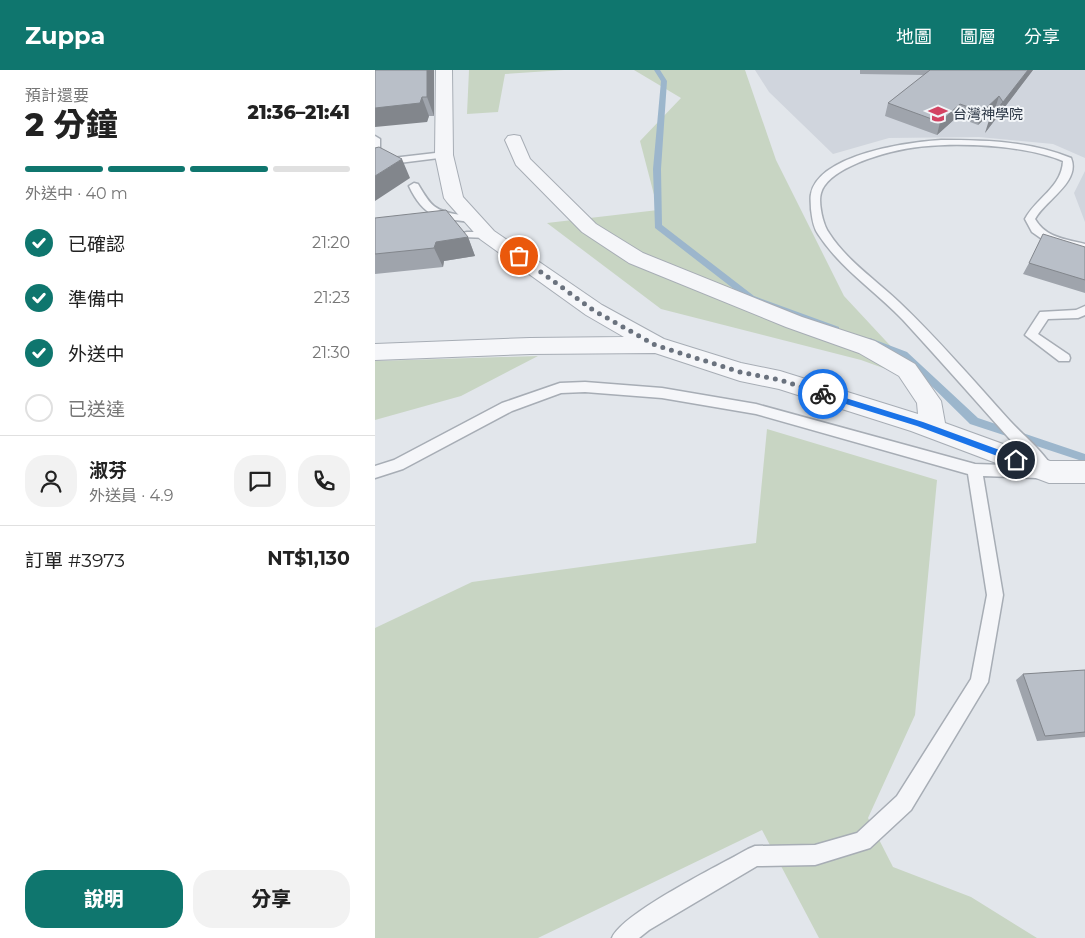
<!DOCTYPE html>
<html lang="zh-TW">
<head>
<meta charset="utf-8">
<style>
	:root { --surface:#fff; --page:#f2f2f2; --text:#222; --muted:#767676; --line:#e0e0e0; --accent:#0f766e }
	body { margin:0; font-family:Montserrat,"Noto Sans TC",sans-serif; background:var(--page); color:var(--text); height:100vh; display:flex; flex-direction:column; font-size:19px; white-space:nowrap }
	* { box-sizing:border-box; margin:0 }
	p { font-size:16px; color:var(--muted) }
	.icon { flex:none; width:28px; height:28px; fill:none; stroke:currentColor; stroke-width:2; stroke-linecap:round; stroke-linejoin:round }
	.map { position:relative; flex:1; overflow:hidden }
	.panel { display:flex; flex-direction:column; background:var(--surface); width:375px }
	.panel>* { flex:none }
	.pin { position:absolute; display:grid; place-items:center; width:42px; height:42px; color:#fff; margin:-21px; border:2px solid #fff; border-radius:50%; box-shadow:0 1px 5px #0007 }
	.courier { position:absolute; display:grid; place-items:center; width:50px; height:50px; margin:-25px; border:4px solid #1a73e8; border-radius:50%; background:#fff; color:#222; box-shadow:0 1px 6px #0007 }
	.head em { font-style:normal; font-weight:800 }
	.head div { display:flex; flex-direction:column-reverse }
	.head { display:flex; align-items:center; justify-content:space-between; height:85px; padding:0 25px }
	h1 { font-size:32px; font-weight:800; line-height:38px }
	.bar { display:grid; grid-template-columns:repeat(4,1fr); gap:8px 5px; align-content:center; height:60px; padding:0 25px }
	.bar i { height:6px; border-radius:4px; background:var(--line) }
	.bar .on { background:var(--accent) }
	.bar p { grid-column:span 4 }
	.line { display:flex; align-items:center; gap:12px; padding:0 25px; border-top:1px solid var(--line) }
	.line div { flex:1 }
	.round { display:grid; place-items:center; flex:none; width:52px; height:52px; border-radius:20px; background:var(--page) }
	ol { padding:0 25px; list-style:none }
	li { display:flex; align-items:center; gap:15px; height:55px }
	li p { margin-inline-start:auto }
	li .icon { padding:5px; border-radius:50%; background:var(--accent); color:#fff; stroke-width:4 }
	li:last-child { color:var(--muted) }
	li i { width:28px; height:28px; border:2px solid var(--line); border-radius:50% }
	.action { display:flex; gap:10px; margin-top:auto; padding:10px 25px }
	.action a { flex:1; height:58px; border-radius:20px; background:var(--accent); color:#fff; font-size:20px; font-weight:800; line-height:58px; text-align:center }
	.action a+a { background:var(--page); color:var(--text) }
	header { display:flex; align-items:center; gap:30px; box-sizing:border-box; height:70px; padding:0 25px; background:var(--accent); color:#fff }
	header strong { font-size:24px }
	nav { display:flex; gap:28px; margin-inline-start:auto; font-size:18px }
	main { display:flex; flex:1; min-height:0 }
	.map>svg:first-child { display:block }
</style>
</head>
<body>
<header>
<strong>Zuppa</strong>
<nav><a>地圖</a><a>圖層</a><a>分享</a></nav>
</header>
<main>
<section class="panel">
<div class="head"><div><h1>2 分鐘</h1><p>預計還要</p></div><em>21:36–21:41</em></div>
<div class="bar"><i class="on"></i><i class="on"></i><i class="on"></i><i></i><p>外送中 · 40 m</p></div>
<ol>
<li><svg class="icon" aria-label="check" viewBox="0 0 24 24"><path d="M5 12l5 5 9-10"/></svg>已確認<p>21:20</p></li>
<li><svg class="icon" aria-label="check" viewBox="0 0 24 24"><path d="M5 12l5 5 9-10"/></svg>準備中<p>21:23</p></li>
<li><svg class="icon" aria-label="check" viewBox="0 0 24 24"><path d="M5 12l5 5 9-10"/></svg>外送中<p>21:30</p></li>
<li><i></i>已送達</li>
</ol>
<div class="line" style="height:90px"><a class="round"><svg class="icon" aria-label="person" viewBox="0 0 24 24"><circle cx="12" cy="8" r="4"/><path d="M4 21q1-7 8-7t8 7"/></svg></a><div><b>淑芬</b><p>外送員 · 4.9</p></div><a class="round"><svg class="icon" aria-label="chat" viewBox="0 0 24 24"><path d="M4 5h16v11H9l-5 4z"/></svg></a><a class="round"><svg class="icon" aria-label="phone" viewBox="0 0 24 24"><path d="M5 4h4l2 5-3 2q2 4 5 5l2-3 5 2v4C11 20 4 13 5 4z"/></svg></a></div>
<div class="line" style="height:65px"><div>訂單 #3973</div><b>NT$1,130</b></div>
<div class="action"><a>說明</a><a>分享</a></div>
</section>
<div class="map">
<svg width="710" height="868" viewBox="0 0 710 868">
	<rect width="100%" height="100%" fill="#e2e6eb"/>
	<!-- built -->
	<path fill="#d0d5dd" d="M 380,0 L 710,0 L 710,88 L 678,74 L 604,67 L 514,68 L 458,84 L 394,22 Z
		M 710,101 L 710,152 L 699,123 Z"/>
	<!-- green -->
	<path fill="#c8d5c3" d="M 94,0 L 189,0 L 130,4 L 123,42 L 92,44 Z
		M 259,0 L 370,0 L 401,90 L 469,226 L 550,313 L 486,290 L 286,239 L 172,153 L 283,140 L 265,71 L 306,28 Z
		M 163,286 L 86,326 L 0,350 L 0,291 Z
		M 392,359 L 562,410 L 540,645 L 493,748 L 518,797 L 596,827 L 662,868 L 444,868 L 387,760 L 163,868 L 0,868 L 0,558 L 97,512 L 381,473 Z"/>
	<g fill="none" stroke-linecap="round" stroke-linejoin="round">
		<!-- stream -->
		<path fill="#9cb6cc" fill-rule="evenodd" d="M 279,0 L 285,0 L 292,11 L 286,99 L 287,155 L 379,226 L 464,257 L 464,261 L 458,261 L 373,230 L 280,158 L 278,99 L 286,11 Z
			M 495,268 L 532,282 L 603,348 L 710,384 L 710,392 L 595,354 L 526,286 L 492,273 L 492,269 Z"/>
		<!-- lane casing -->
		<g stroke="#a7adb5" stroke-width="3">
			<path id="lane" d="M 0,66 L 5,69 L 5,79 L 0,82 Z
				M 566,70 C 610,70 655,71 696,88 C 706,112 670,130 660,149 C 671,168 691,169 710,174 L 710,180 L 667,169 L 657,162 L 650,149 C 661,128 687,117 688,91 C 644,73 562,70 516,82 C 496,87 452,101 446,123 C 443,133 448,155 454,163 C 472,191 501,210 524,232 C 563,269 599,311 635,351 C 648,365 670,383 678,399 L 676,403 L 663,408 L 608,406 L 628,525 L 613,612 L 536,740 L 495,778 L 440,795 L 382,796 L 274,860 L 264,868 L 237,868 C 247,843 345,795 373,779 L 380,776 L 440,775 L 482,763 L 522,726 L 596,609 L 612,525 L 593,404 L 381,344 L 287,328 L 210,322 L 186,323 L 137,341 L 28,399 L 0,408 L 0,396 L 19,390 L 127,333 L 185,313 L 210,312 L 287,318 L 381,334 L 600,394 L 659,396 C 615,347 572,298 528,250 C 500,221 465,198 443,164 C 438,157 437,147 436,139 C 436,134 435,128 436,124 C 444,84 534,72 566,70 Z
				M 69,82 L 74,85 L 72,87 L 0,96 L 0,90 Z
				M 39,113 L 43,114 C 56,136 59,141 86,145 C 92,145 97,145 101,149 L 96,152 C 63,148 49,148 34,116 Z
				M 92,162 L 112,162 L 117,165 L 112,168 L 88,167 L 87,165 L 88,163 Z
				M 710,236 L 710,245 L 703,248 L 673,249 L 663,264 L 694,285 L 695,288 L 694,291 L 684,291 L 650,265 L 665,242 L 701,240 Z"/>
		</g>
		<!-- street casing -->
		<g stroke="#a7adb5" stroke-width="2">
			<path id="street" d="M 61,0 L 77,0 L 78,85 L 88,127 L 119,161 L 227,235 L 289,269 L 366,293 L 405,301 L 543,344 L 542,333 L 524,306 L 484,283 L 411,257 L 254,193 L 207,162 L 141,95 L 130,70 L 133,66 L 139,65 L 145,66 L 155,89 L 221,154 L 268,183 L 427,247 L 500,271 L 540,294 L 566,331 L 570,353 L 675,391 L 710,391 L 710,413 L 674,413 L 536,361 L 404,319 L 365,311 L 280,283 L 155,284 L 0,290 L 0,274 L 155,268 L 249,267 L 211,245 L 105,169 L 72,132 L 69,128 L 60,85 Z"/>
		</g>
		<!-- lane -->
		<use href="#lane" fill="#f5f6f9" fill-rule="evenodd"/>
		<!-- street -->
		<use href="#street" fill="#f5f6f9" fill-rule="evenodd"/>
	</g>
	<!-- wall -->
	<path fill="#9fa4ac" d="M 0,0 L 59,0 L 59,46 L 54,46 L 52,52 Z
		M 485,0 L 658,0 L 610,63 L 621,41 L 620,39 L 603,55 L 582,47 L 562,65 L 510,46 L 513,33 L 549,5 L 485,4 Z
		M 0,148 L 93,167 L 100,186 L 69,191 L 68,197 L 0,204 Z
		M 710,177 L 710,223 L 648,204 L 654,193 Z
		M 710,600 L 710,667 L 662,671 L 641,610 L 648,604 Z"/>
	<!-- shaded-wall -->
	<path fill="#82868c" d="M 52,0 L 59,0 L 59,46 L 52,27 Z
		M 653,0 L 658,0 L 610,63 L 614,50 Z
		M 624,26 L 620,39 L 603,55 L 607,42 Z
		M 47,27 L 54,46 L 52,52 L 0,57 L 0,38 Z
		M 585,34 L 582,47 L 562,65 L 565,52 Z
		M 27,89 L 35,108 L 0,131 L 0,106 Z
		M 93,167 L 100,186 L 69,191 L 68,197 L 59,178 L 61,172 Z"/>
	<!-- building -->
	<path fill="#b9bfc8" stroke="#82868c" d="M 0,0 L 52,0 L 52,27 L 47,27 L 45,33 L 0,38 Z
		M 555,0 L 653,0 L 614,50 L 628,32 L 624,26 L 607,42 L 585,34 L 565,52 L 513,33 Z
		M 4,77 L 27,89 L 0,106 L 0,78 Z
		M 71,140 L 93,167 L 61,172 L 59,178 L 0,184 L 0,148 Z
		M 668,164 L 710,177 L 710,210 L 654,193 Z
		M 710,600 L 710,662 L 670,666 L 648,604 Z"/>
	<!-- route -->
	<path fill="#1a73e8" d="M 448,321 L 548,352 L 644,387 L 645,390 L 641,393 L 542,356 L 445,326 L 445,322 Z"/>
	<g fill="none" stroke-linecap="round" stroke-linejoin="round">
		<!-- done -->
		<path stroke="#6a727e" stroke-width="5" stroke-dasharray="0 9" d="M 144,186 L 218,240 L 280,275 L 365,302 L 405,310 L 448,324"/>
	</g>
	<!-- icons -->
	<defs>
		<g id="university-bare" transform="scale(1.5)"><path d="M0-5L7-2L0 1L-7-2ZM-4 1L0 2.5L4 1V4Q0 6-4 4Z" fill="#d34362" stroke="#f2f5f8" stroke-width="2.5" paint-order="stroke"/></g>
	</defs>
	<g fill-rule="evenodd">
		<use href="#university-bare" x="563" y="44"/>
	</g>
	<g text-anchor="middle" dominant-baseline="central" stroke-width="4" stroke-linejoin="round" paint-order="stroke">
		<!-- far-poi labels -->
		<g font-size="14" fill="#293443" stroke="#f2f5f8" text-anchor="start">
			<text x="578" y="44">台灣神學院</text>
		</g>
	</g>
</svg>
<div class="pin" style="left:144px;top:186px;background:#ea580c"><svg class="icon" aria-label="bag" viewBox="0 0 24 24"><path d="M5 8h14l-1 12H6zM9 8a3 3 0 0 1 6 0"/></svg></div>
<div class="pin" style="left:641px;top:390px;background:#1f2937"><svg class="icon" aria-label="home" viewBox="0 0 24 24"><path d="M3 11l9-7 9 7M6 9v11h12V9"/></svg></div>
<div class="courier" style="left:448px;top:324px"><svg class="icon" aria-label="bike" viewBox="0 0 24 24"><circle cx="6" cy="16" r="4"/><circle cx="18" cy="16" r="4"/><path d="M6 16l4-8h5l3 8M10 8l3 8H6M13 5h3"/></svg></div>
</div>
</main>
</body>
</html>
